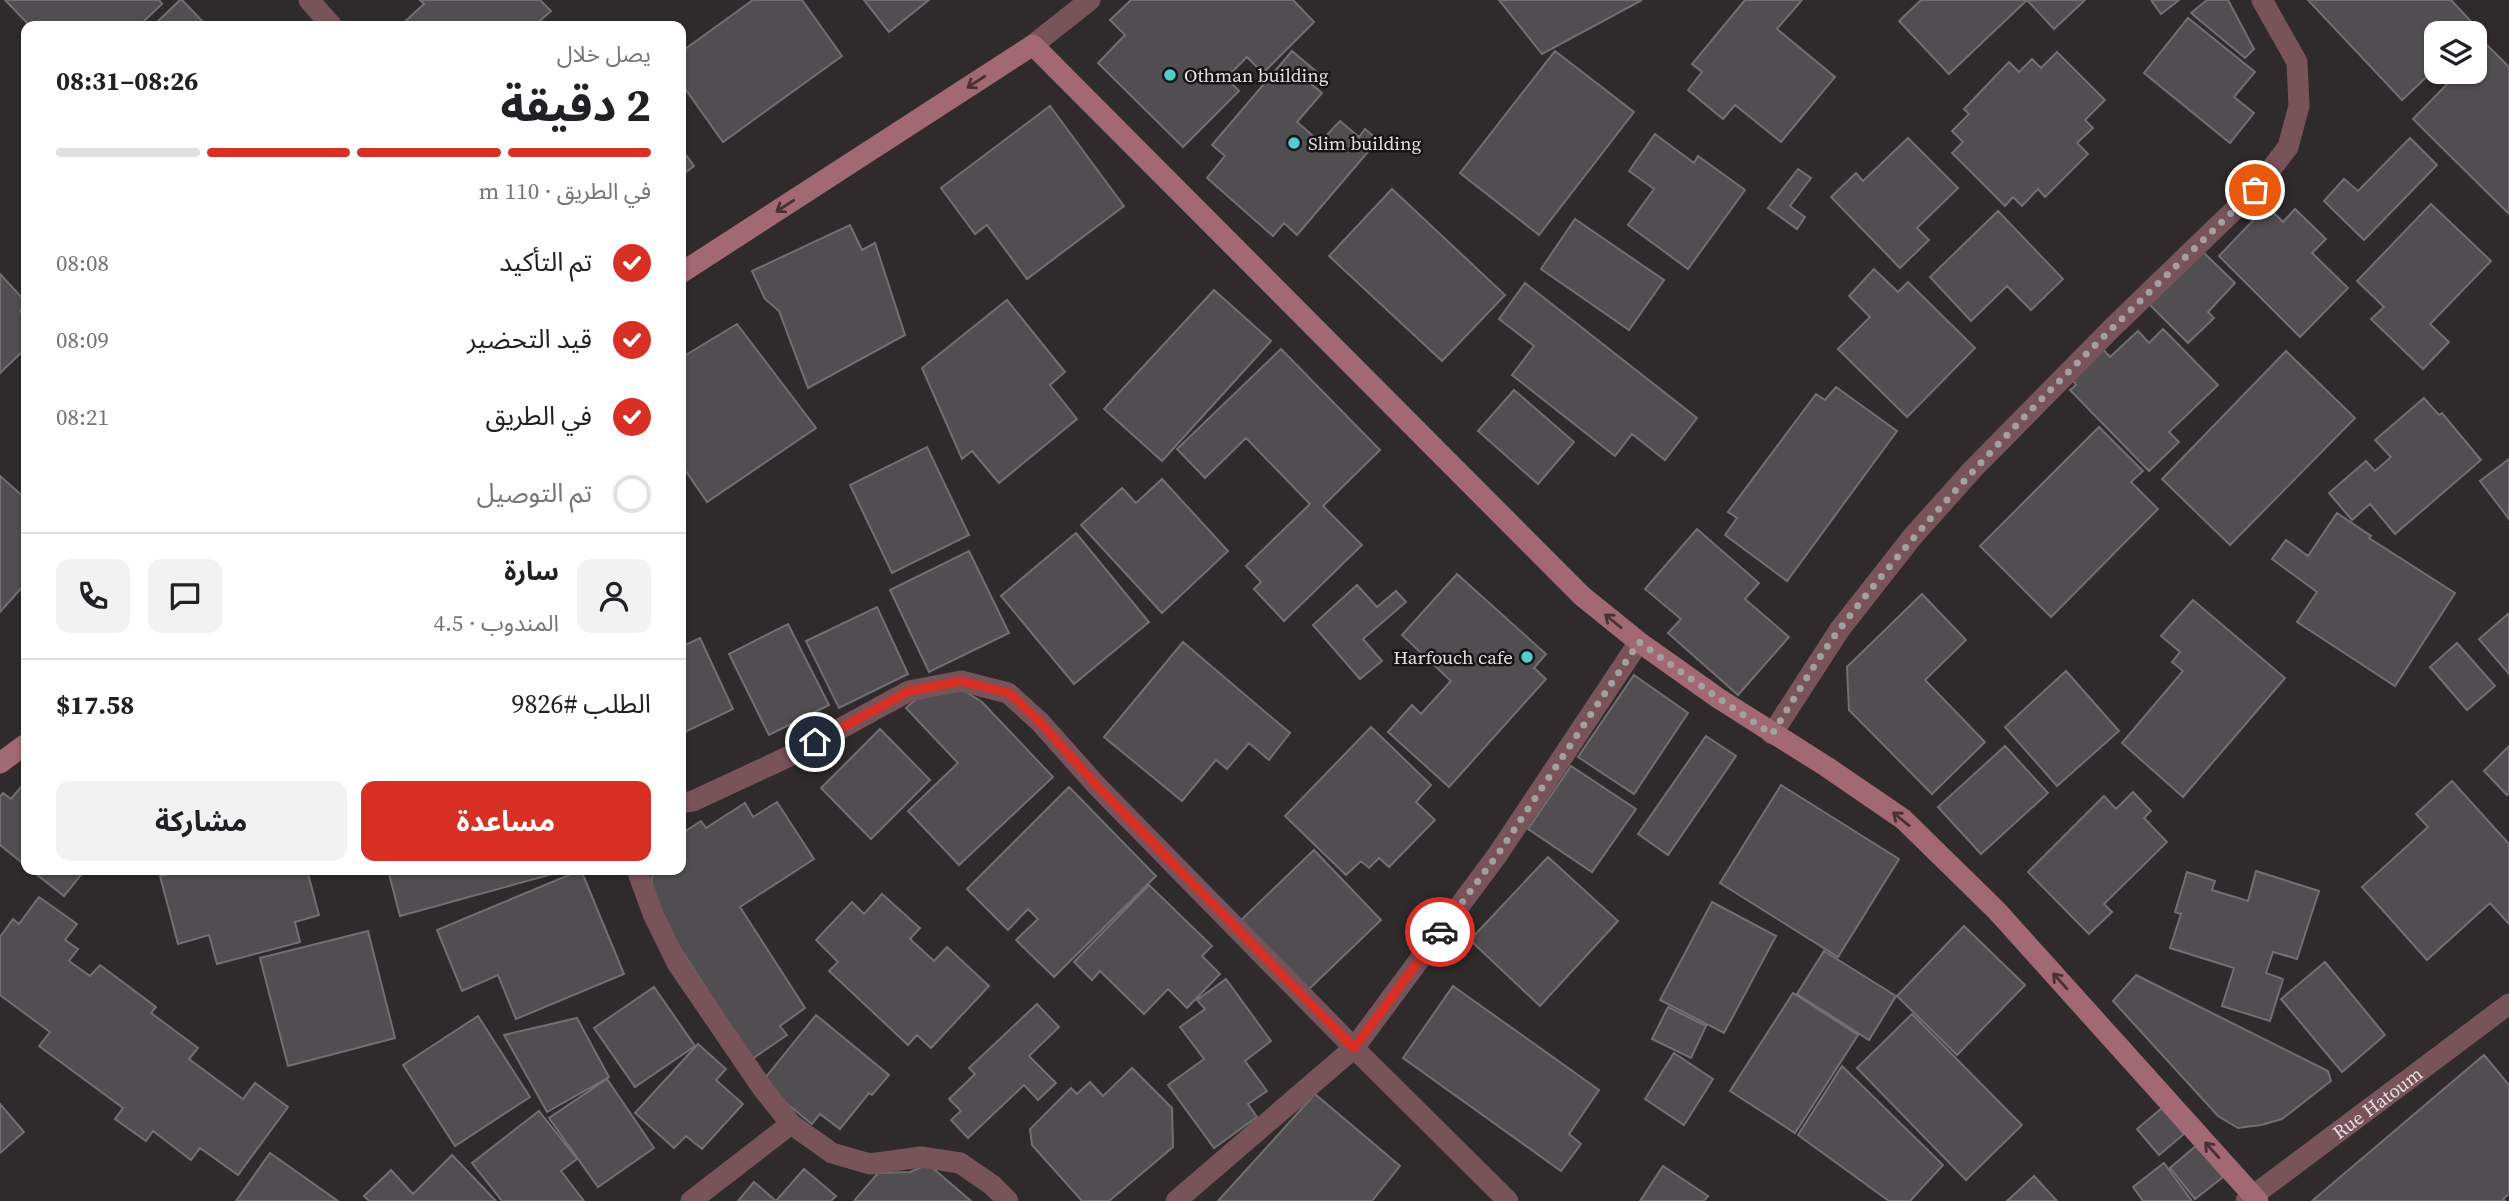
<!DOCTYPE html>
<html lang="ar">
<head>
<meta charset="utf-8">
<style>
	:root { --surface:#fff; --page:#f2f2f2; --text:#202124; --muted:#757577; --line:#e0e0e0; --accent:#d93025 }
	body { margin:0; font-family:"Source Serif 4","Noto Sans Arabic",serif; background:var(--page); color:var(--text); direction:rtl; height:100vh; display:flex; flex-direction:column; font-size:26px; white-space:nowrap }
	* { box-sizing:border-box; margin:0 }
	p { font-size:23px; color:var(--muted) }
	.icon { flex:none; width:38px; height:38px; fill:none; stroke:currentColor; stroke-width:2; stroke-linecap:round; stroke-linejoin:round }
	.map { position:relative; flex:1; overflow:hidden; direction:ltr }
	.panel { position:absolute; left:21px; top:21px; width:665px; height:854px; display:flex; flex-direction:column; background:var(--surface); border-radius:14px; box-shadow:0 2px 5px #0004; direction:rtl }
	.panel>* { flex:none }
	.tools { position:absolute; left:2424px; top:21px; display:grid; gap:14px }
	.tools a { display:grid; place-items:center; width:63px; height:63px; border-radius:14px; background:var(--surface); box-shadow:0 2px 5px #0004; font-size:35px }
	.pin { position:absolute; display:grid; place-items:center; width:60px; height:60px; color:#fff; margin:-30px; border:4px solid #fff; border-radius:50%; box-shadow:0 2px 7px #0007 }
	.courier { position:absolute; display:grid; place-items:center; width:70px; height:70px; margin:-35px; border:5px solid #d93025; border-radius:50%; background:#fff; color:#222; box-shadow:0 2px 9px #0007 }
	.summary em { font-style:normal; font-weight:700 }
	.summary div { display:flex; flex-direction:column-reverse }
	.summary { display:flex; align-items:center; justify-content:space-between; height:119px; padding:0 35px }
	h1 { font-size:46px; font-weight:700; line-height:52px }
	.bar { display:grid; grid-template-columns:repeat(4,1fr); gap:10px 7px; align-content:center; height:84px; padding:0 35px }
	.bar i { height:9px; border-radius:5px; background:var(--line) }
	.bar .selected { background:var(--accent) }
	.bar p { grid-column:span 4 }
	.line { display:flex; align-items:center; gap:18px; padding:0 35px; border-top:2px solid var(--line) }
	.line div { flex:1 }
	.round { display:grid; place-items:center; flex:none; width:74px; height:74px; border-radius:14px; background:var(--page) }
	ol { padding:0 35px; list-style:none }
	li { display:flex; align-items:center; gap:21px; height:77px }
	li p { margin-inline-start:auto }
	li .icon { padding:7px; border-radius:50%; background:var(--accent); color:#fff; stroke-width:4 }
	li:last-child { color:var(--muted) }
	li i { width:38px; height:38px; border:4px solid var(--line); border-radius:50% }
	.button { display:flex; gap:14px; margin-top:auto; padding:14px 35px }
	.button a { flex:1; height:80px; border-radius:14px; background:var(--accent); color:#fff; font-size:28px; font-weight:700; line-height:80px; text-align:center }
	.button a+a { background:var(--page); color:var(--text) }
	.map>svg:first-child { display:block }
</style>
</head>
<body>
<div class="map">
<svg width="2509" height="1201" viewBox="0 0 2509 1201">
	<rect width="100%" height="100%" fill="#2f2b2d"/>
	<!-- building -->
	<path fill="#514e52" stroke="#716f73" stroke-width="2" d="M 5,0 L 159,0 L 162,4 L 139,26 L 30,26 Z
		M 180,0 L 182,0 L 207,26 L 153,26 Z
		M 420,0 L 540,0 L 551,11 L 534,26 L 400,26 L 424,4 Z
		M 753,0 L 802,0 L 842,56 L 723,142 L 681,83 L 681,52 Z
		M 864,0 L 929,0 L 889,32 Z
		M 1131,0 L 1293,0 L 1314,22 L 1263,73 L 1247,57 L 1226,78 L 1239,91 L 1183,147 L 1098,63 L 1125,35 L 1110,20 Z
		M 1499,0 L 1642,0 L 1542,54 Z
		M 1745,0 L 1802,0 L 1777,29 L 1835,77 L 1781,142 L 1735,105 L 1723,119 L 1688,90 L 1702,72 L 1692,64 Z
		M 1921,0 L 2085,0 L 2054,29 L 2027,0 L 1949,74 L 1899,21 Z
		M 2151,0 L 2179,0 L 2161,14 Z
		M 2207,0 L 2228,0 L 2254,49 L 2245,58 L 2191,13 Z
		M 2308,0 L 2451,0 L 2478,29 L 2473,33 L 2436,33 L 2436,68 L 2402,100 Z
		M 2188,18 L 2255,72 L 2234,97 L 2254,113 L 2230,143 L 2144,73 Z
		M 2486,44 L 2509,67 L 2509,214 L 2413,119 L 2459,72 L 2474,72 L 2474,56 Z
		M 1292,51 L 1318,73 L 1310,83 L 1322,93 L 1297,122 L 1320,142 L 1340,121 L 1359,137 L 1365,129 L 1378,140 L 1297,235 L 1284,223 L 1273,236 L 1207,178 L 1225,156 L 1212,145 Z
		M 1555,51 L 1634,112 L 1539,235 L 1460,173 Z
		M 2057,52 L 2105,100 L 2085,120 L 2093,128 L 2077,143 L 2088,154 L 2045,197 L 2038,189 L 2022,206 L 2013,197 L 2005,206 L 1952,153 L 1963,142 L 1952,131 L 1969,114 L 1964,109 L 2009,62 L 2019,72 L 2032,59 L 2041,68 Z
		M 1050,106 L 1124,206 L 1027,279 L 987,225 L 975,234 L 941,188 Z
		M 1655,134 L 1694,163 L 1698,156 L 1745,190 L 1688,269 L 1628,225 L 1654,189 L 1629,171 Z
		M 1908,138 L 1958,188 L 1917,228 L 1929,240 L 1900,268 L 1831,197 L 1856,173 L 1863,181 Z
		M 2410,138 L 2437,165 L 2364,240 L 2324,201 L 2344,179 L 2358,191 Z
		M 681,148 L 694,166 L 681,176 Z
		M 1798,169 L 1811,178 L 1790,206 L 1805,217 L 1797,229 L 1768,208 Z
		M 1392,189 L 1505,295 L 1442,361 L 1329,256 Z
		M 2431,204 L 2491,261 L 2430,324 L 2449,342 L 2423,369 L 2371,319 L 2384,307 L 2357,281 Z
		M 2267,206 L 2283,222 L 2295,209 L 2326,239 L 2312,253 L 2348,288 L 2300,337 L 2219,256 Z
		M 1998,211 L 2063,279 L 2031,310 L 2007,286 L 1971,321 L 1930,277 Z
		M 1575,219 L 1664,280 L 1629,330 L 1541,269 Z
		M 850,225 L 862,250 L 875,243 L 905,335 L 808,388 L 779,311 L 765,299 L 752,271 Z
		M 2200,249 L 2235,283 L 2208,312 L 2214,318 L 2188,343 L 2148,303 Z
		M 1874,269 L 1898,292 L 1908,282 L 1975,348 L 1907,417 L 1838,349 L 1870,317 L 1849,296 Z
		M 0,274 L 26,302 L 20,311 L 26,319 L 26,348 L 0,373 Z
		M 1525,283 L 1697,418 L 1665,460 L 1632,434 L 1615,456 L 1512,375 L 1534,346 L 1499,319 Z
		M 1214,290 L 1271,341 L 1162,461 L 1104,409 Z
		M 1007,300 L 1065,372 L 1050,385 L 1077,419 L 999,483 L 972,451 L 962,459 L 922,368 Z
		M 737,324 L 816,428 L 707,502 L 681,464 L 681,358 Z
		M 2163,329 L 2218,385 L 2169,432 L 2179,442 L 2149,471 L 2070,390 L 2076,385 L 2071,377 L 2101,347 L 2110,357 L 2138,331 L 2149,343 Z
		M 1281,349 L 1380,450 L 1323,506 L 1362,545 L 1284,621 L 1254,589 L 1261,582 L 1246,566 L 1310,504 L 1246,438 L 1205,478 L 1177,449 Z
		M 2286,351 L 2355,418 L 2230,545 L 2162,479 Z
		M 1836,387 L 1897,431 L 1787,581 L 1725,535 L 1737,518 L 1728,512 L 1816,394 L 1825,400 Z
		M 1514,390 L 1574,442 L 1538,484 L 1478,431 Z
		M 2424,398 L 2439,415 L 2442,413 L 2481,460 L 2395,534 L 2370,504 L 2352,520 L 2329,493 L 2366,461 L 2375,471 L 2391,457 L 2375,440 Z
		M 2099,427 L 2143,471 L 2131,482 L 2158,509 L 2051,617 L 1980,546 Z
		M 927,447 L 969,535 L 892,573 L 850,485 Z
		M 2509,459 L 2509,519 L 2480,481 Z
		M 0,476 L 26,499 L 26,583 L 0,612 Z
		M 1162,479 L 1228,551 L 1162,613 L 1081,525 L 1122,488 L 1136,503 Z
		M 2337,513 L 2371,536 L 2369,538 L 2455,593 L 2395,686 L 2297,622 L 2317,592 L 2272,559 L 2286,540 L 2308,556 Z
		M 1697,529 L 1759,583 L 1745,599 L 1789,637 L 1738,695 L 1668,633 L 1681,619 L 1645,589 Z
		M 1076,533 L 1149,622 L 1074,684 L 1001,596 Z
		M 969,551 L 1009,633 L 929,672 L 890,590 Z
		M 1457,574 L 1546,654 L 1534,668 L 1546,679 L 1449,787 L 1388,732 L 1412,705 L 1421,714 L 1451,681 L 1402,635 Z
		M 1357,585 L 1377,607 L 1396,591 L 1406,602 L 1363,639 L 1382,661 L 1360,679 L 1313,625 Z
		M 1922,594 L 1966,640 L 1925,680 L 1985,742 L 1932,794 L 1849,710 L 1847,667 Z
		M 2193,600 L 2285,678 L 2183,797 L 2122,743 L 2183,671 L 2172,662 L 2180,652 L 2161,636 Z
		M 877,607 L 908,674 L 839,708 L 806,641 Z
		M 2509,613 L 2509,674 L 2479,639 Z
		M 788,624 L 829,705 L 769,735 L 729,654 Z
		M 700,638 L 733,709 L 681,734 L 681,647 Z
		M 1183,642 L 1290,733 L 1269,760 L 1249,743 L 1227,769 L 1216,760 L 1182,801 L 1104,737 Z
		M 2457,643 L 2495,686 L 2467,710 L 2430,667 Z
		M 2066,671 L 2119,731 L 2057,786 L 2005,727 Z
		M 1634,675 L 1688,713 L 1634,794 L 1578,757 Z
		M 927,689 L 963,690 L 982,702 L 1053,777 L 959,865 L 908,811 L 958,763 L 906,708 Z
		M 1371,727 L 1431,785 L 1416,802 L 1435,820 L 1389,867 L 1379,858 L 1369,868 L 1361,861 L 1346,875 L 1285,816 Z
		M 880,729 L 930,780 L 871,839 L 821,788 Z
		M 1706,736 L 1736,756 L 1668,855 L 1638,834 Z
		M 2005,746 L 2048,793 L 1981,854 L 1938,807 Z
		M 2509,746 L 2509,793 L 2507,795 L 2484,771 Z
		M 1571,766 L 1636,809 L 1592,872 L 1528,829 Z
		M 26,781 L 26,866 L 0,845 L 0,797 L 3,793 L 11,799 Z
		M 2452,781 L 2509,844 L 2509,924 L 2490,903 L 2427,960 L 2362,887 L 2428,827 L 2416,814 Z
		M 1781,785 L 1899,859 L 1838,957 L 1720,883 Z
		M 1069,787 L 1156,876 L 1054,977 L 1016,940 L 1038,919 L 1028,909 L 1008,930 L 967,889 Z
		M 2133,792 L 2151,811 L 2144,818 L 2167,842 L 2104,904 L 2112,912 L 2089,934 L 2028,872 L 2104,796 L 2116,809 Z
		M 777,802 L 814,859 L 740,907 L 805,1008 L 780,1026 L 787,1035 L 752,1059 L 650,902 L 653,870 L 681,870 L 681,834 L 701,821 L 706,828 L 745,803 L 753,817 Z
		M 1314,850 L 1381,920 L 1308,990 L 1241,920 Z
		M 1548,857 L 1618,921 L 1540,1006 L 1470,940 Z
		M 31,870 L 85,870 L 64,896 Z
		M 170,870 L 307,870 L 319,915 L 295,922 L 300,942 L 217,964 L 209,935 L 178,944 L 160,876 L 171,874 Z
		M 388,870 L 567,870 L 400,916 Z
		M 581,870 L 624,974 L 516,1019 L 498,975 L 462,991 L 437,930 Z
		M 2256,871 L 2319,891 L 2297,959 L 2273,952 L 2266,973 L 2283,979 L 2270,1021 L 2222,1006 L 2234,968 L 2170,948 L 2181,914 L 2175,912 L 2187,872 L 2215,881 L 2212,890 L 2248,901 Z
		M 1149,885 L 1212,946 L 1202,956 L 1220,974 L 1187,1008 L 1168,989 L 1144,1014 L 1100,971 L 1092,980 L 1074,962 Z
		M 882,894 L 920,928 L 910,939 L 934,961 L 947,947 L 989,986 L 931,1048 L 917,1035 L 908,1045 L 829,971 L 838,962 L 816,940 L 852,902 L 864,914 Z
		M 39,897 L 77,924 L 65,940 L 78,949 L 69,961 L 90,976 L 100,965 L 156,1007 L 151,1013 L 198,1048 L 189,1059 L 243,1099 L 255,1083 L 288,1107 L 238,1175 L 200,1148 L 191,1160 L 153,1131 L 146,1141 L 115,1119 L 123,1108 L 39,1046 L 50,1032 L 0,995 L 0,937 L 13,919 L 19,924 Z
		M 1712,902 L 1776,936 L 1724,1033 L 1660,1000 Z
		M 1964,926 L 2025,985 L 1957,1055 L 1897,996 Z
		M 368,931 L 395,1038 L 288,1066 L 260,958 Z
		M 1824,951 L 1896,996 L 1869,1040 L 1797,994 Z
		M 2325,962 L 2385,1035 L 2342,1072 L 2281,999 Z
		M 2136,975 L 2328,1071 L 2331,1081 L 2282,1119 L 2261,1125 L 2238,1128 L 2218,1116 L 2113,1001 Z
		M 1226,979 L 1271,1041 L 1245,1061 L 1267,1091 L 1248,1104 L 1257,1117 L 1214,1148 L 1168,1085 L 1204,1059 L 1180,1027 L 1205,1009 L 1197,1000 Z
		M 1453,986 L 1599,1090 L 1569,1134 L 1581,1144 L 1561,1171 L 1403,1058 Z
		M 654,987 L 695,1046 L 635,1087 L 594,1028 Z
		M 1793,993 L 1858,1035 L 1795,1133 L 1730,1091 Z
		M 1037,1004 L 1059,1027 L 1029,1056 L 1056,1083 L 1038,1100 L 1024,1085 L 968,1138 L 951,1120 L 961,1111 L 949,1099 L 975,1074 L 969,1068 Z
		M 1668,1007 L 1706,1026 L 1691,1058 L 1652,1039 Z
		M 1912,1014 L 2022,1125 L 1966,1180 L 1857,1068 Z
		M 816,1015 L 889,1075 L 872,1095 L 869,1093 L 840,1129 L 820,1114 L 812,1124 L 761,1083 Z
		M 478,1016 L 530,1097 L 455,1146 L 403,1065 Z
		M 577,1018 L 609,1077 L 547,1112 L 504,1035 Z
		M 698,1044 L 726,1069 L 716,1080 L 743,1104 L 702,1149 L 686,1136 L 674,1148 L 635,1113 Z
		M 1674,1053 L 1713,1079 L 1684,1125 L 1645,1099 Z
		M 2484,1055 L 2509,1085 L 2509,1194 L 2503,1199 L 2505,1201 L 2312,1201 Z
		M 1842,1066 L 1943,1165 L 1910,1201 L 1889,1201 L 1798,1135 Z
		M 1132,1068 L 1172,1108 L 1173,1147 L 1109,1201 L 1082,1201 L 1032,1145 L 1030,1129 L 1071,1088 L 1077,1094 L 1090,1082 L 1103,1096 Z
		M 607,1079 L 654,1148 L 598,1187 L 549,1118 Z
		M 1315,1094 L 1400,1166 L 1372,1201 L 1218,1201 Z
		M 0,1104 L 24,1132 L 0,1153 Z
		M 2162,1108 L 2184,1134 L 2159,1155 L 2137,1129 Z
		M 539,1111 L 577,1159 L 561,1171 L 584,1201 L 502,1201 L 472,1163 Z
		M 2197,1145 L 2223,1177 L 2195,1199 L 2170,1168 Z
		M 270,1153 L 338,1201 L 236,1201 Z
		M 452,1155 L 496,1201 L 369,1201 L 364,1196 L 391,1170 L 413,1194 Z
		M 2164,1163 L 2192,1201 L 2143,1201 L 2133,1187 Z
		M 928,1164 L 971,1201 L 854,1201 L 878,1173 L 910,1172 Z
		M 1663,1166 L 1708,1196 L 1704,1201 L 1640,1201 Z
		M 804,1169 L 836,1196 L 831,1201 L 738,1201 L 754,1182 L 776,1201 Z
		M 2034,1176 L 2057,1201 L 2007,1201 Z"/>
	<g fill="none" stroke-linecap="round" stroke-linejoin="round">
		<!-- street -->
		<g stroke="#78535a" stroke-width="21">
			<path d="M 309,0 L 332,26"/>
			<path d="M 1033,45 L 1090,0"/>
			<path d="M 1772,734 L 1840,629 L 1913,536 L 1973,469 L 2114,326 L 2255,190 L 2288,147 L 2299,106 L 2297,62 L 2262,0"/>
			<path d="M 681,803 L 693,801 L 792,755 L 909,691 L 961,681 L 1008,693 L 1040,722 L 1097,786 L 1354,1048 L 1508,1201"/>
			<path d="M 637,870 L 653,914 L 677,963 L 763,1089 L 791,1124 L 832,1153 L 870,1164 L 921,1157 L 960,1163 L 992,1185 L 1008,1201"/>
			<path d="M 691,1201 L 791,1124"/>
			<path d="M 1176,1201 L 1354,1048 L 1498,854 L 1639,642"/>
			<path id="s1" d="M 2246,1201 L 2509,1004"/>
		</g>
		<!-- secondary -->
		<path stroke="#a26873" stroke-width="21" d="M 681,273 L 1033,45 L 1582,596 L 1639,642 L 1718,698 L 1827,767 L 1903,819 L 1997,911 L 2258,1201
			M 0,763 L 26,744"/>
	</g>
	<!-- one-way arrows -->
	<defs><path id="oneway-shaft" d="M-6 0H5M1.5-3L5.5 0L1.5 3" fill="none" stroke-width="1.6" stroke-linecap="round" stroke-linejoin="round" transform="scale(1.75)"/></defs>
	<g stroke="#473136">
		<use href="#oneway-shaft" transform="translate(976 82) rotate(147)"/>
		<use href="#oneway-shaft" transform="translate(785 206) rotate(147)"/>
		<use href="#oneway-shaft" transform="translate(1613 621) rotate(-141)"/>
		<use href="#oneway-shaft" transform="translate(1901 819) rotate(-141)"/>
		<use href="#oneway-shaft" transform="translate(2060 981) rotate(-132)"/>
		<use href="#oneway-shaft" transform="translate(2212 1150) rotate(-132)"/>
	</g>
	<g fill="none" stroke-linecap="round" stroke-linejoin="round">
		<!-- done -->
		<path stroke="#a3a0a1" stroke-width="7" stroke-dasharray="0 12.6" d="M 1440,932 L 1498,854 L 1639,642 L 1718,698 L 1772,734 C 1795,698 1816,660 1842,626 C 1964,467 2111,329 2255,190"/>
		<!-- route -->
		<path stroke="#d93025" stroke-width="9" d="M 815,742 L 909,691 L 961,681 L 1009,693 L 1040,722 L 1097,786 L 1354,1048 L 1440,932"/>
	</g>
	<!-- markers -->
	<g fill="#52cdce" stroke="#161415" stroke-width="2.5">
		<circle cx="1170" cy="75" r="7"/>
		<circle cx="1294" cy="143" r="7"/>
		<circle cx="1527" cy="657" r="7"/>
	</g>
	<g text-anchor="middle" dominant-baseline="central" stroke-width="5" stroke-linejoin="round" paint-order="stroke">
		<!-- poi labels -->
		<g font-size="19" fill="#e1dfe0" stroke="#161415" text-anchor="start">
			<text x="1184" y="75">Othman building</text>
			<text x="1308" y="143">Slim building</text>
			<text x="1513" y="657" text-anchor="end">Harfouch cafe</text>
		</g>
		<!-- street labels -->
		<g font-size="19" fill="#e1dfe0" stroke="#161415">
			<text stroke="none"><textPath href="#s1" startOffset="164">Rue Hatoum</textPath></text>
		</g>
	</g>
</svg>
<div class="tools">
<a><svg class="icon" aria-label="layers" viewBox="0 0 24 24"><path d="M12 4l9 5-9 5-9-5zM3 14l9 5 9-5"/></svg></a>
</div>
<div class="pin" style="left:2255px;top:190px;background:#ea580c"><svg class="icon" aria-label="bag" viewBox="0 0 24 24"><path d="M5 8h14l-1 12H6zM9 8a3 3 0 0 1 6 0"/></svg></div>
<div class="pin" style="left:815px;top:742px;background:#1f2937"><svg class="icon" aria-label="home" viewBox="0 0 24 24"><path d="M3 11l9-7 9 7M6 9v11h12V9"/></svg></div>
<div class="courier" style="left:1440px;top:932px"><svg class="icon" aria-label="car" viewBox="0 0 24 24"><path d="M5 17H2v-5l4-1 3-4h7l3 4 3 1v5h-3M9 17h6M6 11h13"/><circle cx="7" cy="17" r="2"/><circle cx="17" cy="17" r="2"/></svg></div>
<section class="panel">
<div class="summary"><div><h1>2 دقيقة</h1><p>يصل خلال</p></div><em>08:26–08:31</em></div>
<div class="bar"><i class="selected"></i><i class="selected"></i><i class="selected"></i><i></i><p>في الطريق · 110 m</p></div>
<ol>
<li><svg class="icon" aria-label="check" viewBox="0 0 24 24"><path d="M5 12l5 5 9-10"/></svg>تم التأكيد<p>08:08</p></li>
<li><svg class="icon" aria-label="check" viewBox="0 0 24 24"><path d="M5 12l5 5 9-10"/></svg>قيد التحضير<p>08:09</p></li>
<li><svg class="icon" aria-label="check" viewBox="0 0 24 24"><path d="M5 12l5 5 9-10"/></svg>في الطريق<p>08:21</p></li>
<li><i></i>تم التوصيل</li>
</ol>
<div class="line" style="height:126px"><a class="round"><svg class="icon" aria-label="person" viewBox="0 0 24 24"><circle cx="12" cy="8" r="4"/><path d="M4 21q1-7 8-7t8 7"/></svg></a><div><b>سارة</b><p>المندوب · 4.5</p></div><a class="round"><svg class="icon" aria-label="chat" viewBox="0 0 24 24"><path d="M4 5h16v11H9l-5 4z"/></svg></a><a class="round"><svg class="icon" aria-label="phone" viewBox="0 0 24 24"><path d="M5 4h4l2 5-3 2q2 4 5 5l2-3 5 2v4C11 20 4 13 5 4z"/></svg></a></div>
<div class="line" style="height:91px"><div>الطلب #9826</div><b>$17.58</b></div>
<div class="button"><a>مساعدة</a><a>مشاركة</a></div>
</section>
</div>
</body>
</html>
